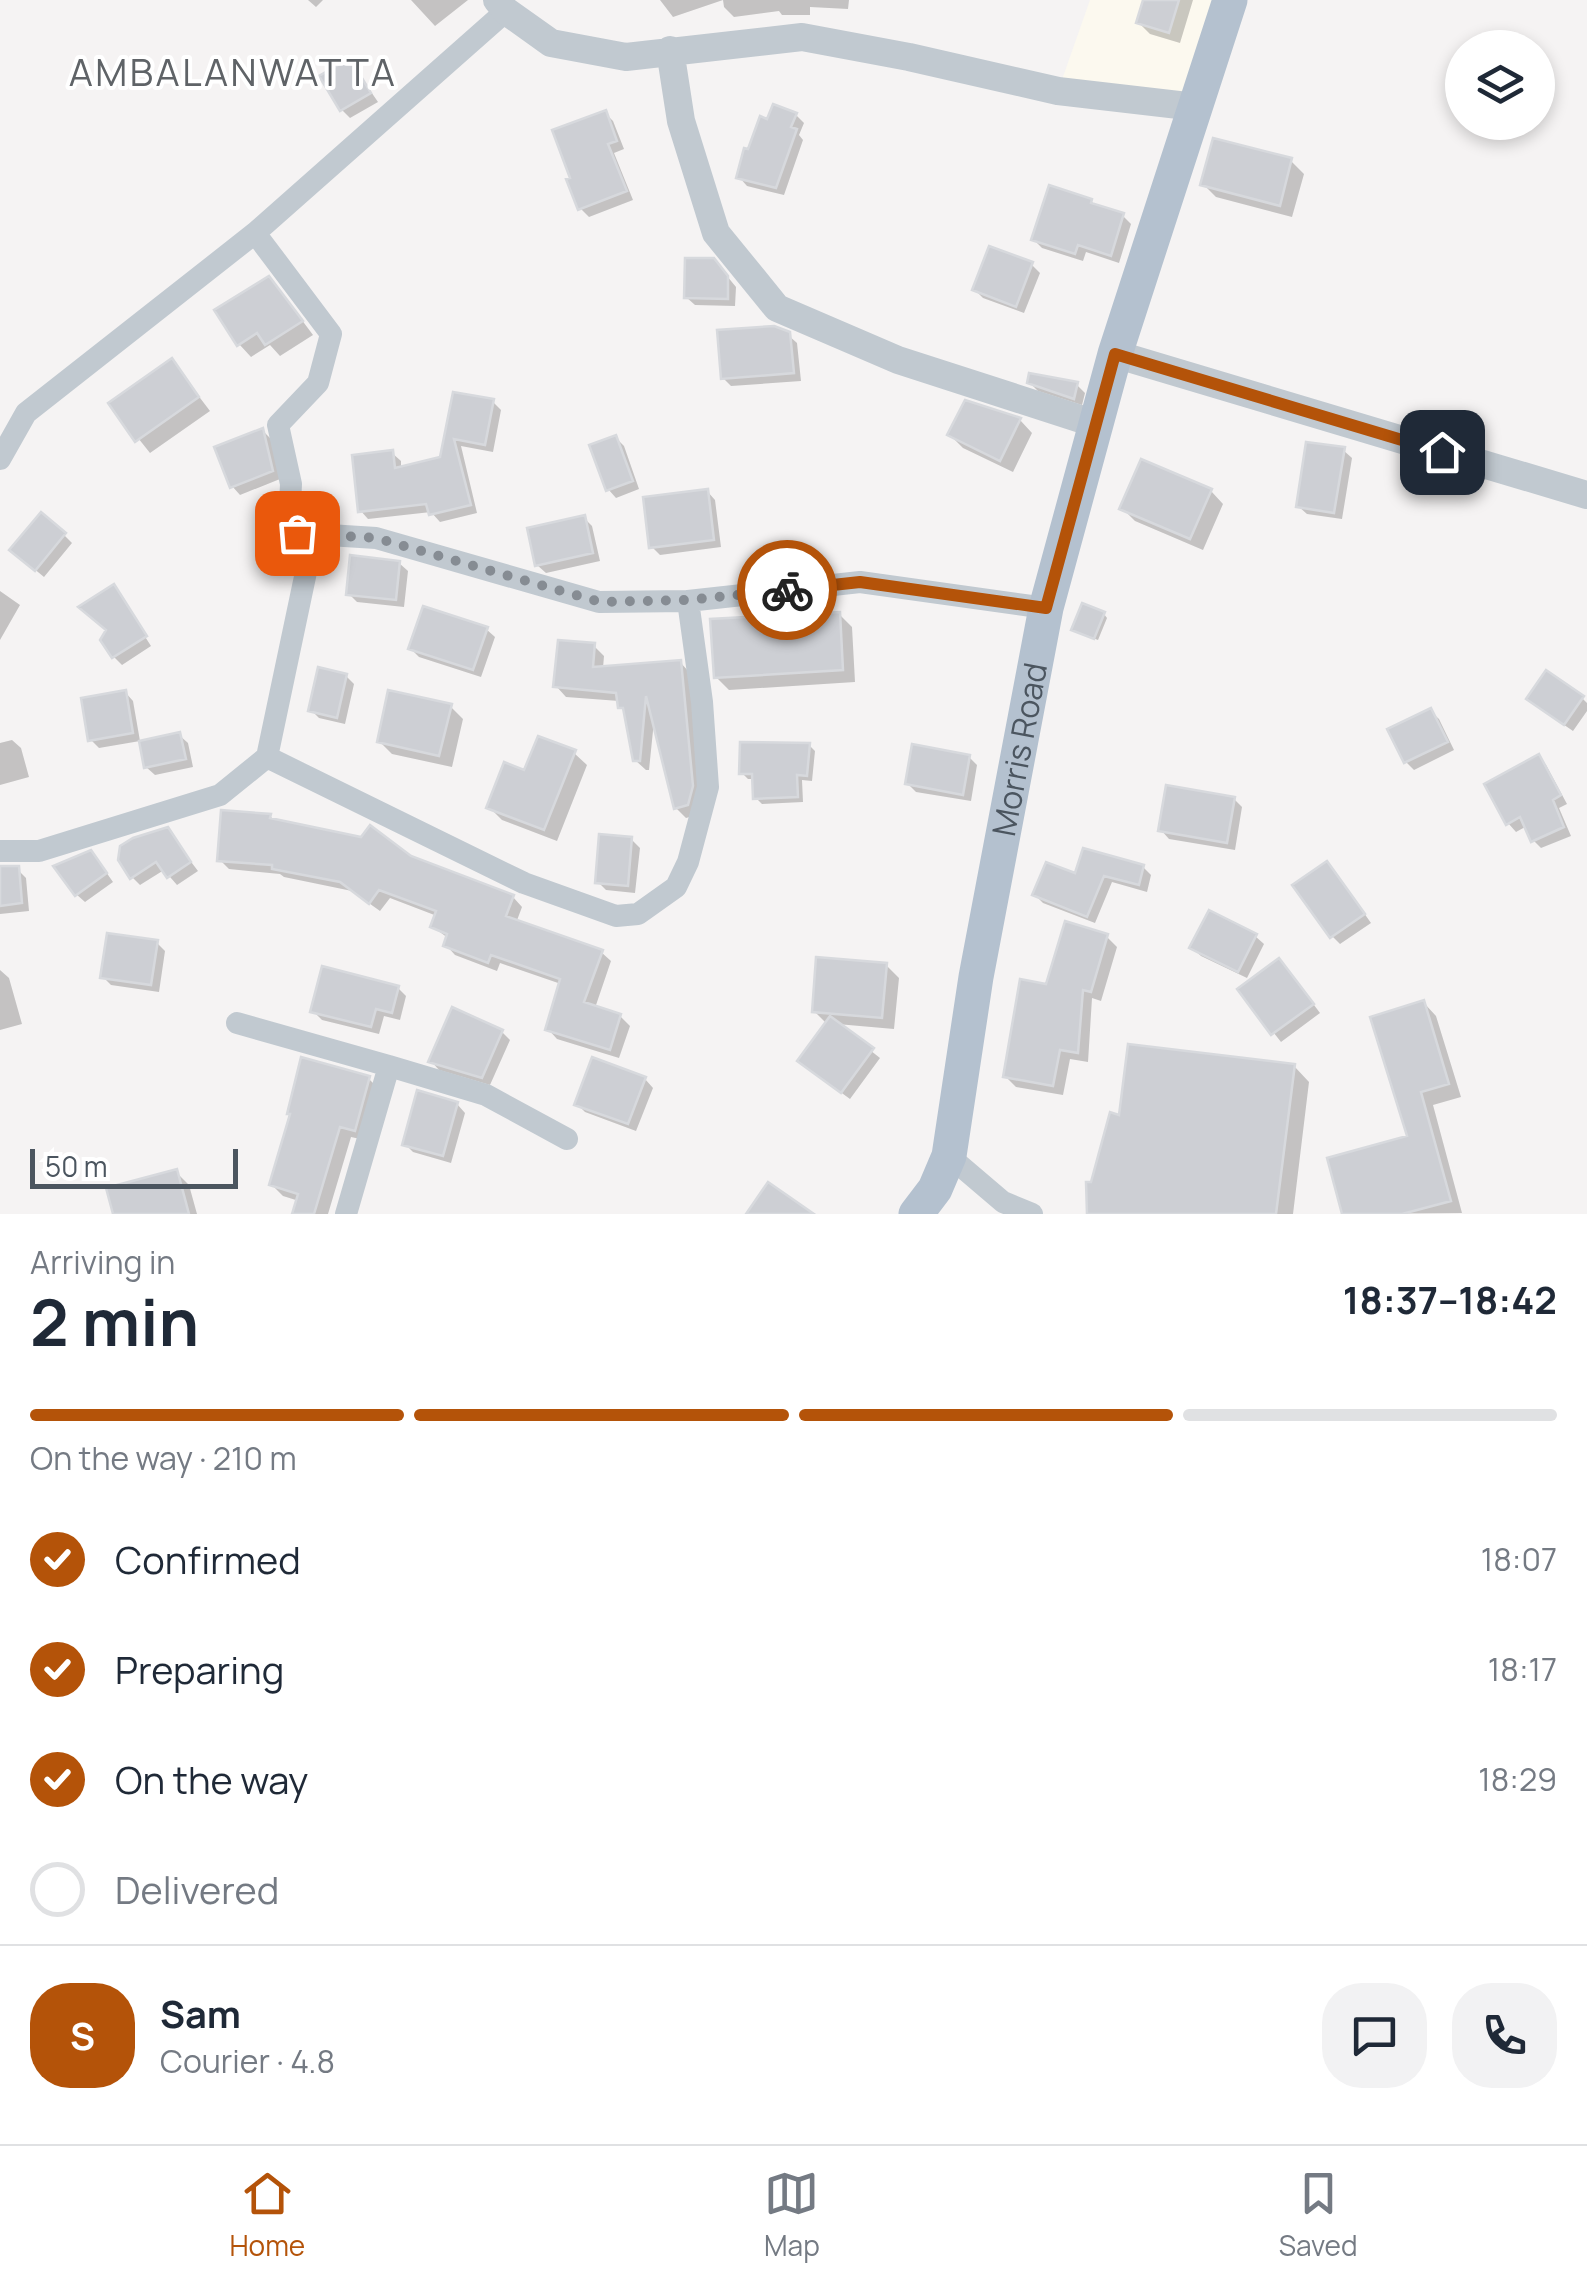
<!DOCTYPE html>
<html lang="en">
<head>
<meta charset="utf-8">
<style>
	:root { --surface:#fff; --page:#f2f2f3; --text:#1f2937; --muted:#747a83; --line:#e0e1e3; --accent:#b45309 }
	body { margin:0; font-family:Manrope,sans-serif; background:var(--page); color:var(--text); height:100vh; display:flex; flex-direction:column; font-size:38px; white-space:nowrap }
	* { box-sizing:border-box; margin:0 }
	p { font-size:32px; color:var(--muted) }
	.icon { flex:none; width:55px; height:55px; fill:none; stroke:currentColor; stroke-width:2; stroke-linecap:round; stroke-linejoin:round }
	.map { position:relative; height:1214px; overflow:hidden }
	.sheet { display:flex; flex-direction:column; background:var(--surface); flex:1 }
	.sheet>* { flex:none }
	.controls { position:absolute; left:1445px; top:30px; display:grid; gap:20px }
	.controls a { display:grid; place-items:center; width:110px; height:110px; border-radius:50%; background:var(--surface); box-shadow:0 5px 15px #0003; font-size:50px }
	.scale { position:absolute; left:30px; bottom:25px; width:208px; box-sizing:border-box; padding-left:10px; border:5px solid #4b555f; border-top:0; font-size:28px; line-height:35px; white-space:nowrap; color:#4b555f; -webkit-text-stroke:8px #fff; paint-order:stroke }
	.pin { position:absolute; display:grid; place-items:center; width:85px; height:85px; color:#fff; margin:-42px; border-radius:20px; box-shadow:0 5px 15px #0006 }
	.courier { position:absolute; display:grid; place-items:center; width:100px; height:100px; margin:-50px; border:8px solid #b45309; border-radius:50%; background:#fff; color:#222; box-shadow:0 2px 12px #0007 }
	.head em { font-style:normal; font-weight:700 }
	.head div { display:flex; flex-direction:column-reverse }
	.head { display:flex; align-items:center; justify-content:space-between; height:170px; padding:0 30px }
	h1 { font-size:65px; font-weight:700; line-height:75px }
	.bar { display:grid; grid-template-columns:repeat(4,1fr); gap:15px 10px; align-content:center; height:120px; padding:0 30px }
	.bar i { height:12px; border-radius:8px; background:var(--line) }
	.bar .on { background:var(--accent) }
	.bar p { grid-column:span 4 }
	.line { display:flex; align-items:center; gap:25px; padding:0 30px; border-top:2px solid var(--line) }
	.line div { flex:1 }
	.round { display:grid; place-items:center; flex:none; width:105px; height:105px; border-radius:40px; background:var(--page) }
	ol { padding:0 30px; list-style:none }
	li { display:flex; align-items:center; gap:30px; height:110px }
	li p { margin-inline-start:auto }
	li .icon { padding:10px; border-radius:50%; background:var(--accent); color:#fff; stroke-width:4 }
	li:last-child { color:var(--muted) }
	li i { width:55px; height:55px; border:5px solid var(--line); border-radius:50% }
	.tabs { display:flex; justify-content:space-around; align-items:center; height:140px; border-top:2px solid var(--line); background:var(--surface); font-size:28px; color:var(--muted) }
	.tabs a { display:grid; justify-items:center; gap:5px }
	.tabs .on { color:var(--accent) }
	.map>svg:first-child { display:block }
</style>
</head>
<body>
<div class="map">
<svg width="1587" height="1214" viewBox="0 0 1587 1214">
	<rect width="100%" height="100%" fill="#f5f3f3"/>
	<!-- commercial -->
	<path fill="#fcf9ef" d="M 1090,0 L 1230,0 L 1196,107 L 1058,91 Z"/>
	<!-- shadow -->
	<path fill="#0003" d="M 308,0 L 323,0 L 316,7 Z
		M 411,0 L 468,0 L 435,26 Z
		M 660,0 L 723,0 L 673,17 Z
		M 723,0 L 849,0 L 848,9 L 810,7 L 810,15 L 782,15 L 779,11 L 734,17 L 724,7 Z
		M 1146,0 L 1193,0 L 1180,43 L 1150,34 L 1139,23 Z
		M 350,61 L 378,102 L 350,118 L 342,110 Z
		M 605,113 L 613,121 L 624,149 L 614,153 L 633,200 L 589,217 L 581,209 Z
		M 796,115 L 804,123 L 799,135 L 803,140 L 784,195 L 747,186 L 739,177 L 749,152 L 769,122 Z
		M 1291,161 L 1304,174 L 1292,217 L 1216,197 L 1203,184 Z
		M 1091,201 L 1098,208 L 1123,216 L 1131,224 L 1119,263 L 1086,252 L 1083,261 L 1042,248 L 1034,240 Z
		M 1031,264 L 1040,273 L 1024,313 L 983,298 L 975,290 Z
		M 722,270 L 736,287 L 735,306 L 695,305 L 686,297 Z
		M 281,292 L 313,335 L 280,356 L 270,345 L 251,357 L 239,344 Z
		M 788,335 L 797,343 L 801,381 L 731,386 L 723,378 Z
		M 172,361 L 210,411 L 150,453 L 111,404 Z
		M 1029,382 L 1076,384 L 1085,393 L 1082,405 L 1038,391 Z
		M 455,394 L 493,402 L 501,410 L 493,452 L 461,446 L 477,513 L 440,522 L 431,512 L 368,519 L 360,510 L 392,453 L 401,461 L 401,469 L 442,459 Z
		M 1020,420 L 1032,433 L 1013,472 L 963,448 L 950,435 Z
		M 263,431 L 271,439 L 280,479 L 240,495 L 232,486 Z
		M 616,438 L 624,446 L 639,489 L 616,498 L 608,489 Z
		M 1343,450 L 1352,458 L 1342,519 L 1307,514 L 1298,506 Z
		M 707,491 L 715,500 L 721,547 L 660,555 L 652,547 Z
		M 1211,491 L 1223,504 L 1203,550 L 1135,521 L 1122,508 Z
		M 584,518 L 592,526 L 600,561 L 546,573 L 537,565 Z
		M 64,535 L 72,543 L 44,577 L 21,558 Z
		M 399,563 L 408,571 L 404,607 L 357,602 L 349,594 Z
		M 0,591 L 20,605 L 0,640 Z
		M 117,593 L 151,646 L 122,665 L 114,657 Z
		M 839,614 L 852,627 L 855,682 L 729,690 L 716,677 Z
		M 1104,614 L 1107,618 L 1098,640 L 1077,632 Z
		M 486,629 L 495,637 L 481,677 L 419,657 L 411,649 Z
		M 594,646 L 604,656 L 603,668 L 680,662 L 690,673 L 702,797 L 697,815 L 686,818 L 676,808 L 654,721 L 649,770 L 646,770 L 635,760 L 627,714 L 619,701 L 566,697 L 556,686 Z
		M 346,676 L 354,684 L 345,724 L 319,718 L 311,710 Z
		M 125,692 L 133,701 L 140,741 L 99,748 L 91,740 Z
		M 1582,698 L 1587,703 L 1587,711 L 1573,731 L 1538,707 Z
		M 450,706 L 463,719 L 452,767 L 392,754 L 379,741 Z
		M 1430,711 L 1439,719 L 1454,750 L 1414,770 L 1406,762 Z
		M 179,735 L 188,743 L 193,767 L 155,775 L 146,767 Z
		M 12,740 L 21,748 L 29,777 L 0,785 L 0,743 Z
		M 809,745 L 815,751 L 812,781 L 802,780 L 803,802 L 762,804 L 756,798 L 755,779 L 748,779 L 742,773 Z
		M 574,753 L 587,765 L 557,841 L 502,820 L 489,807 L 526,774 Z
		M 969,757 L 977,765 L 971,801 L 916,792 L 908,784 Z
		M 1538,757 L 1546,765 L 1567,804 L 1559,808 L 1571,836 L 1541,848 L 1533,840 L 1527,826 L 1516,832 L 1508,823 Z
		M 1234,799 L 1242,807 L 1235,850 L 1169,839 L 1161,830 Z
		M 270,816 L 275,821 L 410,858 L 513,897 L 522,907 L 516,923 L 601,952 L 611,961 L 595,1008 L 620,1016 L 630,1026 L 619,1058 L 557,1039 L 548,1029 L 561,984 L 500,963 L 497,971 L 455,955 L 446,945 L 448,938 L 433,927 L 437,916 L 390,898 L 380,911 L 352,891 L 284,877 L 280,874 L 229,869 L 220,860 Z
		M 167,830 L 198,871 L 177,885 L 164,870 L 140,885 L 132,877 Z
		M 631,839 L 640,848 L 635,893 L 606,890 L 598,882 Z
		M 99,862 L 113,882 L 85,902 L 76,894 Z
		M 1143,867 L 1151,875 L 1147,892 L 1112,882 L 1095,923 L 1043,903 L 1035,895 L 1077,877 Z
		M 18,870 L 26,878 L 29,911 L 0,914 L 0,872 Z
		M 1335,872 L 1371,923 L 1340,944 L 1332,936 Z
		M 1255,936 L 1264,944 L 1247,978 L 1201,956 L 1192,948 Z
		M 1107,937 L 1117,947 L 1101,1001 L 1092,998 L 1088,1062 L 1070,1059 L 1063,1095 L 1016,1087 L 1005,1076 L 1047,987 Z
		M 157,943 L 165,951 L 159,992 L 111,985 L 103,977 Z
		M 886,965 L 899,978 L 894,1029 L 837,1024 L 880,1058 L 850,1099 L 809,1069 L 827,1024 L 814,1011 Z
		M 1287,969 L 1320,1013 L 1281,1042 L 1240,990 Z
		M 0,970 L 9,978 L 22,1024 L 0,1030 Z
		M 398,988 L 406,996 L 400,1020 L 384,1016 L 379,1034 L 322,1020 L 313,1011 Z
		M 1424,1003 L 1436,1016 L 1461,1097 L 1433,1105 L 1462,1213 L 1345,1214 L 1410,1138 Z
		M 502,1032 L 510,1040 L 490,1085 L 439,1070 L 431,1061 Z
		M 1294,1066 L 1309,1082 L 1293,1214 L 1089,1214 L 1092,1185 L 1121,1118 Z
		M 368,1078 L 379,1089 L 365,1140 L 351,1137 L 328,1214 L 298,1214 L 299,1201 L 283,1196 L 272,1185 Z
		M 645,1079 L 653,1088 L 636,1131 L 585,1112 L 577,1104 Z
		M 457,1104 L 465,1113 L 451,1163 L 413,1152 L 405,1144 Z
		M 176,1172 L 189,1185 L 197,1214 L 115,1214 Z"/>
	<!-- building -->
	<path fill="#cdcfd4" stroke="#d7d9dd" stroke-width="2.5" d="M 1143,0 L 1179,0 L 1169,33 L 1136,23 Z
		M 350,58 L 371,93 L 340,111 L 319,76 Z
		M 773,104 L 797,113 L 791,127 L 797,129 L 776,188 L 736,178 L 744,148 L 748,149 L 760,116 L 767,119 Z
		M 606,110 L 617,141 L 608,144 L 627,191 L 578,210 L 566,179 L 570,178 L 552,130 Z
		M 1213,138 L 1292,158 L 1280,206 L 1200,185 Z
		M 1049,185 L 1092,199 L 1091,203 L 1124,213 L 1111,256 L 1078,245 L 1075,254 L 1031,240 Z
		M 989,246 L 1033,262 L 1016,307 L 972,290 Z
		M 685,258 L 714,258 L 728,276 L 728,299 L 684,298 Z
		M 269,276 L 303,321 L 265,345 L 257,333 L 237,346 L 214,310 Z
		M 774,326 L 790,332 L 794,373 L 721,379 L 717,330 Z
		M 172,358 L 199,397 L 135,442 L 108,403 Z
		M 1029,373 L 1078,382 L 1074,399 L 1027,383 Z
		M 453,392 L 494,399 L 485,445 L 454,439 L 471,505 L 429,515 L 426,504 L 358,512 L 352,455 L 393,450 L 395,468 L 440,457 Z
		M 965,400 L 1021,418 L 1000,461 L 947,435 Z
		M 263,428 L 273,471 L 230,488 L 214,447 Z
		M 616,435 L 633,481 L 606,491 L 589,445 Z
		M 1306,442 L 1345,447 L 1334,513 L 1296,507 Z
		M 1141,459 L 1212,489 L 1190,539 L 1119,509 Z
		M 708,489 L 714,540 L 649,548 L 643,497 Z
		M 41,512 L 66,533 L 35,571 L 9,550 Z
		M 585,515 L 593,553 L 535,566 L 527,528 Z
		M 350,555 L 400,561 L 396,600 L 346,595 Z
		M 114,584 L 147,636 L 112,658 L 100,640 L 106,630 L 78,607 Z
		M 1082,603 L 1105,612 L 1094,639 L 1071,630 Z
		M 423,606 L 488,627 L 473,670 L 408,649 Z
		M 840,612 L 843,670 L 714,678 L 710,619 Z
		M 558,640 L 595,643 L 593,667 L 681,660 L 693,786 L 688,805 L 674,809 L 646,696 L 640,761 L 633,761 L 623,708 L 618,708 L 616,693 L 553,687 Z
		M 318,667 L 347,674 L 337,718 L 308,711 Z
		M 1546,670 L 1584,696 L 1564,725 L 1526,699 Z
		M 126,690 L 133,733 L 88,741 L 81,698 Z
		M 388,690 L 452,704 L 439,756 L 377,742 Z
		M 1431,708 L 1448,742 L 1404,763 L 1387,729 Z
		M 180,732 L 186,759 L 144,768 L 139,741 Z
		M 538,736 L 576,750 L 544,830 L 486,808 L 504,762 L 524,770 Z
		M 740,742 L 810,743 L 807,776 L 797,775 L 798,797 L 753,799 L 752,774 L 739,774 Z
		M 912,744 L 970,755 L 963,795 L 905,784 Z
		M 1539,754 L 1561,795 L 1553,800 L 1564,827 L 1531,842 L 1520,817 L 1506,825 L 1484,784 Z
		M 1166,785 L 1235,797 L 1227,843 L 1158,831 Z
		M 221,810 L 271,814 L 270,818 L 361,837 L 370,825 L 411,856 L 514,895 L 506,916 L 603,950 L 584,1002 L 621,1014 L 610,1050 L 545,1030 L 560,979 L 491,955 L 488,963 L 443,946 L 447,934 L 430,927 L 436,911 L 379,890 L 369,904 L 340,882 L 272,869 L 272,865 L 217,861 Z
		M 168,827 L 191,862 L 167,878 L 156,862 L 130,879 L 118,860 L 120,846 L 133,838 Z
		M 599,834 L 632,837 L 628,886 L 595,883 Z
		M 1083,848 L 1144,865 L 1139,885 L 1104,876 L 1087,917 L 1032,895 L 1046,862 L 1075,873 Z
		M 91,850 L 107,873 L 75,896 L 53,866 Z
		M 1327,861 L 1365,914 L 1330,938 L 1292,885 Z
		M 0,866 L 19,866 L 22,903 L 0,906 Z
		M 1209,910 L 1257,934 L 1238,972 L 1189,948 Z
		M 1065,921 L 1108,934 L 1091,992 L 1083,990 L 1078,1053 L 1060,1050 L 1053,1086 L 1003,1077 L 1020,979 L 1046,984 Z
		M 107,933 L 158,940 L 151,985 L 100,978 Z
		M 816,957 L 887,963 L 882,1018 L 812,1012 Z
		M 1279,958 L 1314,1004 L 1271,1035 L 1237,989 Z
		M 322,966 L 399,986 L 392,1013 L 376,1009 L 371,1027 L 310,1012 Z
		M 1424,1000 L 1449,1084 L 1421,1092 L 1451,1201 L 1402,1214 L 1342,1214 L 1327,1158 L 1407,1136 L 1370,1017 Z
		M 452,1007 L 503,1030 L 482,1078 L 428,1062 Z
		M 830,1016 L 874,1048 L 841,1093 L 797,1061 Z
		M 1128,1044 L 1295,1064 L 1276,1214 L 1087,1214 L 1086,1182 L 1091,1182 L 1110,1112 L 1119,1115 Z
		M 301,1057 L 370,1076 L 355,1131 L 340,1127 L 314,1214 L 292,1214 L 298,1194 L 269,1185 L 290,1114 L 287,1114 Z
		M 592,1057 L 646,1077 L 628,1124 L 574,1105 Z
		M 417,1090 L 458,1102 L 443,1156 L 402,1145 Z
		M 177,1169 L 189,1214 L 113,1214 L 106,1188 Z
		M 768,1182 L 814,1214 L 746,1214 Z"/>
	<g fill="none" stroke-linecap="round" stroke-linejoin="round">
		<!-- minor -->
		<path stroke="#c1c9d0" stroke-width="22" d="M 255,233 L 331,334 L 318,383 L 278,425 L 291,484 L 289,525 L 297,533 L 376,538 L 599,602 L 688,601 L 860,582 L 1046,608
			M 0,459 L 26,413 L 255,233 L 506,11
			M 267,757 L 524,883 L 616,916 L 638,914 L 676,887 L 688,862 L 708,787 L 702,702 L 688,601
			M 0,851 L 39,851 L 220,795 L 267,757 L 314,534
			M 237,1023 L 389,1066 L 346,1214
			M 389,1066 L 486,1095 L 567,1139
			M 949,1156 L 1003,1202 L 1032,1214"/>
		<!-- tertiary -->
		<path stroke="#c1c9d0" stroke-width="28" d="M 497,0 L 506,11 L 551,43 L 626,57 L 802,37 L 909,57 L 1058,91 L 1196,107
			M 670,50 L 681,121 L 716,233 L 777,308 L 898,360 L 1096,424
			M 1115,354 L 1587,495"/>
		<!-- primary -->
		<path stroke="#b4c1cf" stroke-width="35" id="s1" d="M 916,1214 L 935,1189 L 949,1156 L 976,977 L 1046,608 L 1115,354 L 1230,0"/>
	</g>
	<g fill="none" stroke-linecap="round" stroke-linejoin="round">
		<!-- done -->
		<path stroke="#868c93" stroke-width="10" stroke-dasharray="0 18" d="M 297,533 L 376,538 L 600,602 L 688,600 L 787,590"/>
		<!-- route -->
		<path stroke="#b45309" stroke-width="12" d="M 787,590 L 860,582 L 1046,608 L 1115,354 L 1442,452"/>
	</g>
	<g text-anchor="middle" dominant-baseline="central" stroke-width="8" stroke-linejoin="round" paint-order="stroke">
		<!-- street labels -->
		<g font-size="32" fill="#4b555f" stroke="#fff">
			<text stroke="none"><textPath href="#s1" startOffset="480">Morris Road</textPath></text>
		</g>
		<!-- quarter labels -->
		<g font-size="38" letter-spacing="2.5" fill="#5f6367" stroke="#fff">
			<text x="233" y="71">AMBALANWATTA</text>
		</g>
	</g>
</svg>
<div class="controls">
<a><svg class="icon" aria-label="layers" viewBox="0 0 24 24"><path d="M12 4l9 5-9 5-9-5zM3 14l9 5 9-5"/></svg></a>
</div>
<div class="scale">50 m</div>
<div class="pin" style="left:297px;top:533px;background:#ea580c"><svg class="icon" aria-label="bag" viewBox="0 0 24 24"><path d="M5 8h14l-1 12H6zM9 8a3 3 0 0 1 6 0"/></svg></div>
<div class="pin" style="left:1442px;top:452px;background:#1f2937"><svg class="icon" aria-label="home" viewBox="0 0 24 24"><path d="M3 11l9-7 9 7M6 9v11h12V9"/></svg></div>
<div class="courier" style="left:787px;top:590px"><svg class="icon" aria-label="bike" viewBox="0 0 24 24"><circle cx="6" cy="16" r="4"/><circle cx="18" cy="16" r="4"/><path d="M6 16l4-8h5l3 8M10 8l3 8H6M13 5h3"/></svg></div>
</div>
<section class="sheet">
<div class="head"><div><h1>2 min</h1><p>Arriving in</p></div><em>18:37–18:42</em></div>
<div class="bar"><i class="on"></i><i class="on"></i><i class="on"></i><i></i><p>On the way · 210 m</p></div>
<ol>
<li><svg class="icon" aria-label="check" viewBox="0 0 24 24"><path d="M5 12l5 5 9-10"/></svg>Confirmed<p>18:07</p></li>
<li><svg class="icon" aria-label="check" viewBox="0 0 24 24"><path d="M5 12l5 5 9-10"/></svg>Preparing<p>18:17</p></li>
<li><svg class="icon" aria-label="check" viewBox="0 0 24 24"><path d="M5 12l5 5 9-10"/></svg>On the way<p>18:29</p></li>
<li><i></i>Delivered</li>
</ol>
<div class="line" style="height:180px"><b class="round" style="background:var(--accent);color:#fff">S</b><div><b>Sam</b><p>Courier · 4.8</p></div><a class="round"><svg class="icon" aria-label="chat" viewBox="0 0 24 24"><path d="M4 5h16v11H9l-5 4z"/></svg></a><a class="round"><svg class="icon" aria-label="phone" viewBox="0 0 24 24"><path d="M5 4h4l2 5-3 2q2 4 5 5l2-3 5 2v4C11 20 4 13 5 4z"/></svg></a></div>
</section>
<nav class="tabs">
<a class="on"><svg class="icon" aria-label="home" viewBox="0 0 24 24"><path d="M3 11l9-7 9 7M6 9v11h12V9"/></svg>Home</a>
<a><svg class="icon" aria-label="map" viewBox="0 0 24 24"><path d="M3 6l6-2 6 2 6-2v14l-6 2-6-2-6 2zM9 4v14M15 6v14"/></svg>Map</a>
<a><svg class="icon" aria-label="saved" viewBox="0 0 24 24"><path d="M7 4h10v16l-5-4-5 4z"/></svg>Saved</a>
</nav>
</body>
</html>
